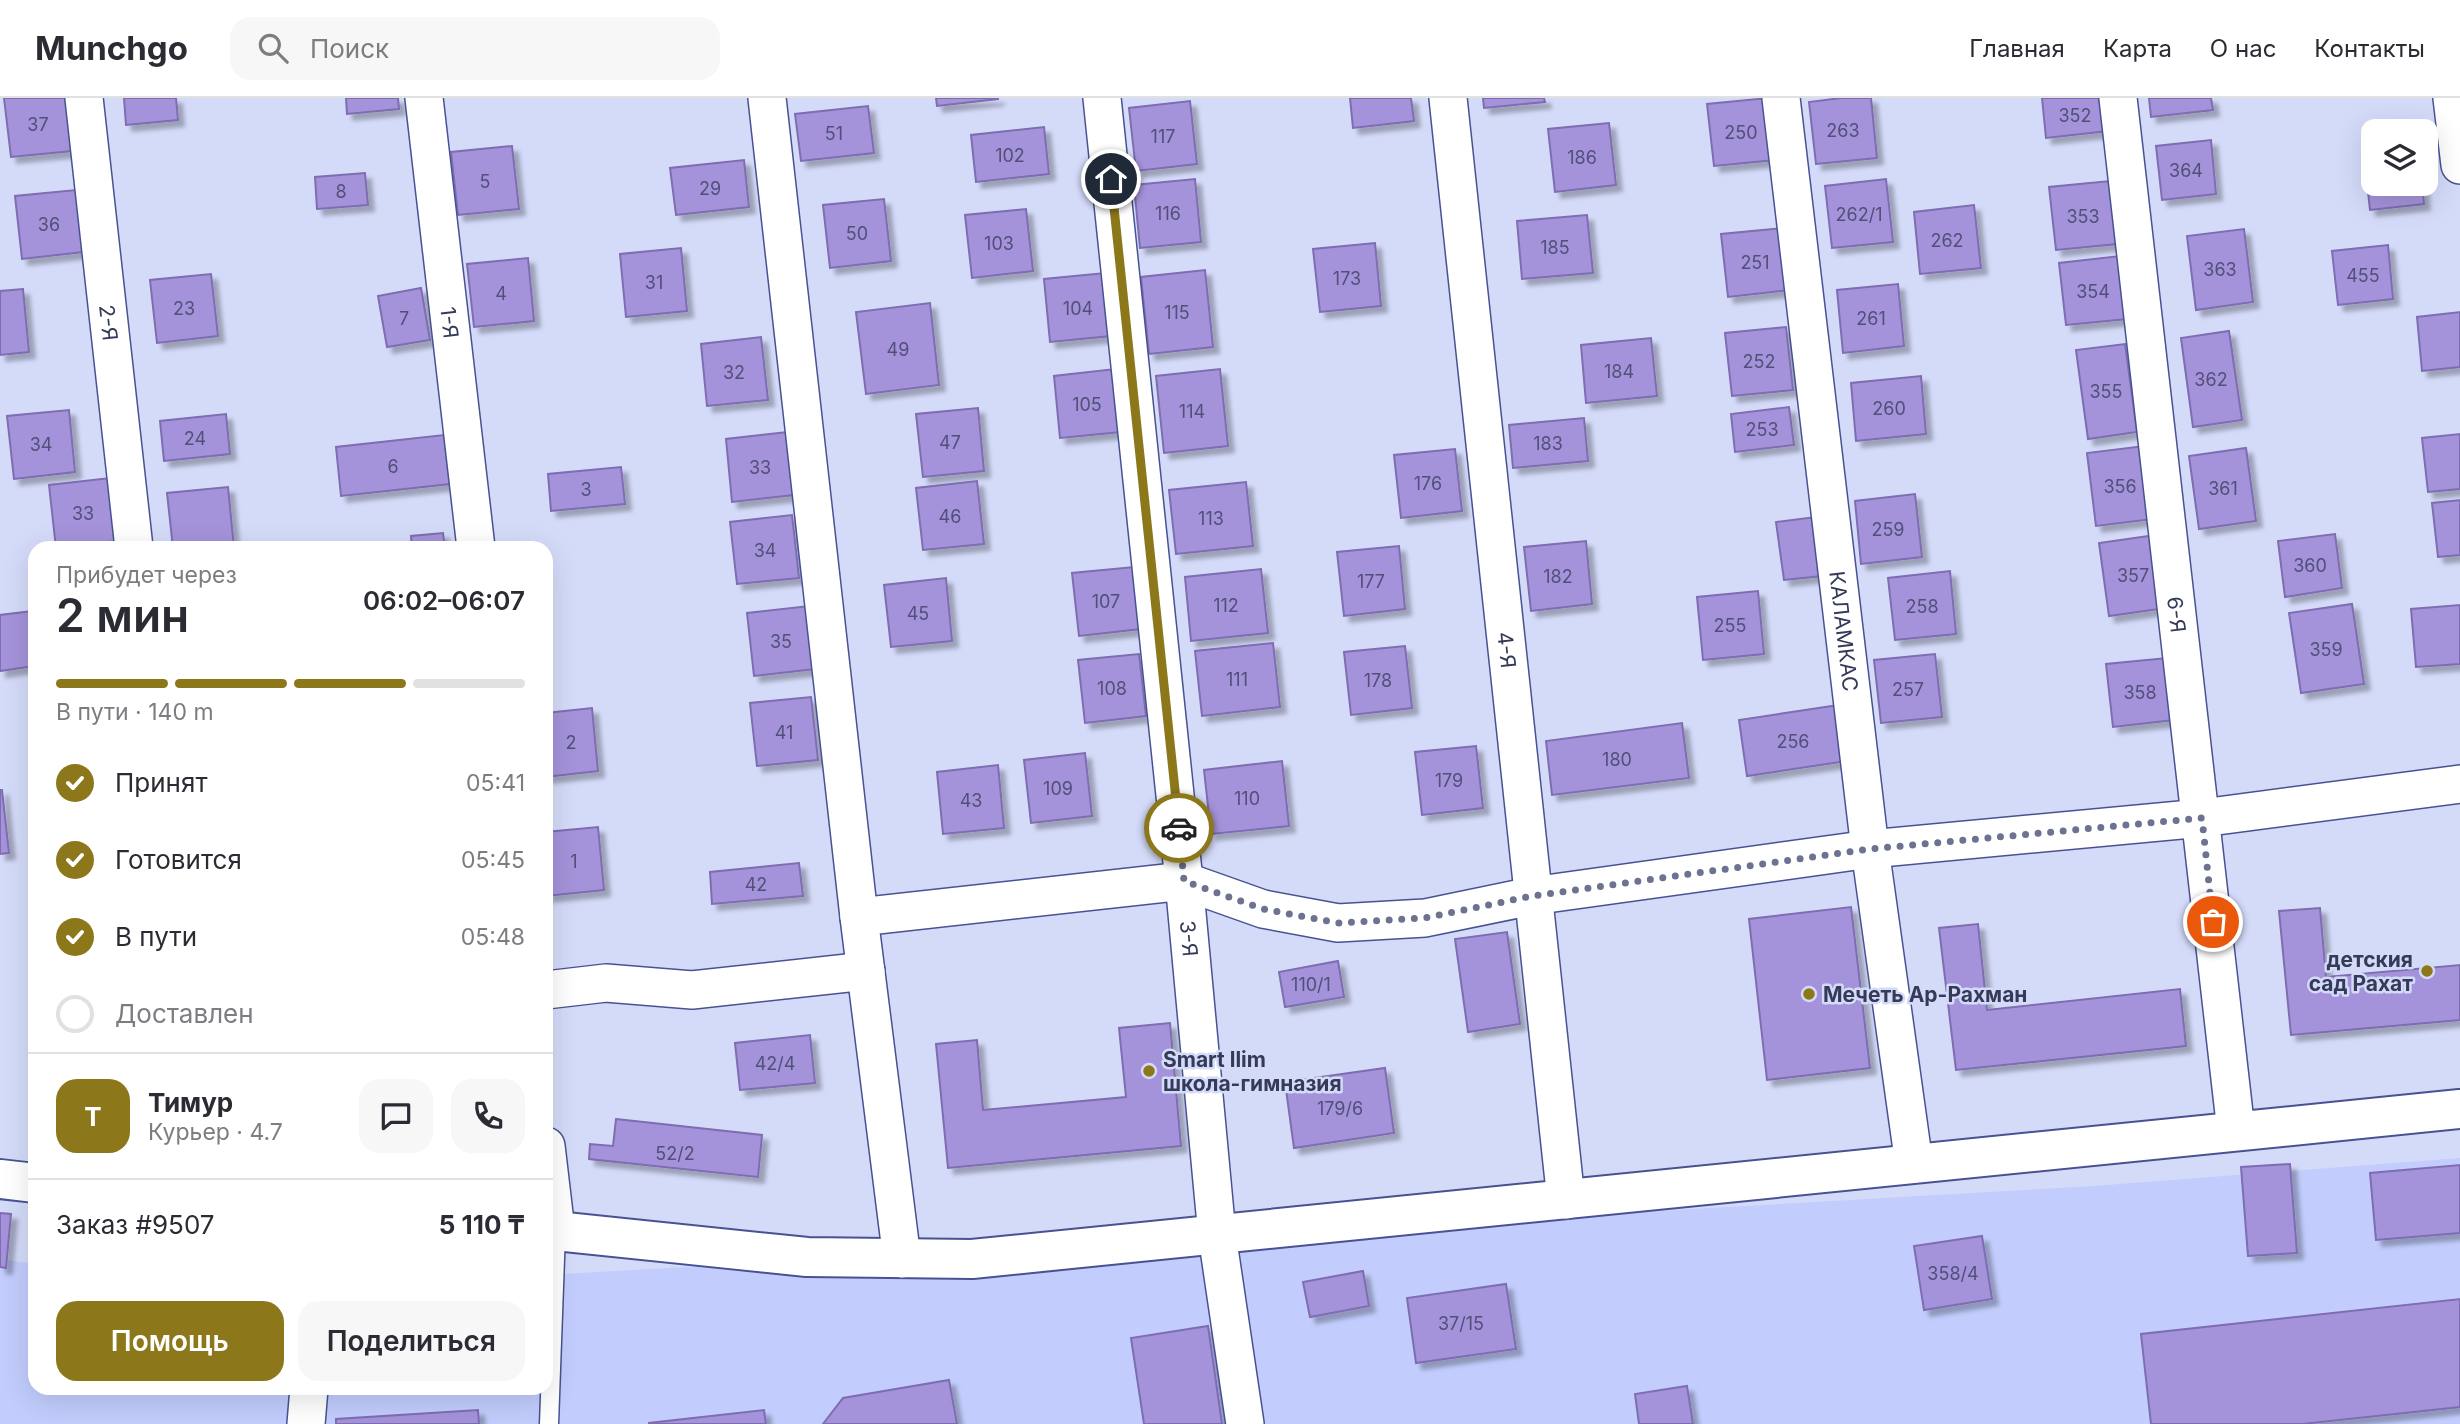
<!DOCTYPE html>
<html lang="ru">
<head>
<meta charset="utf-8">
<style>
	:root { --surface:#fff; --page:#f7f7f7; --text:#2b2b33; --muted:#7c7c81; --line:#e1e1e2; --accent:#8d771b }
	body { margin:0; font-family:Inter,sans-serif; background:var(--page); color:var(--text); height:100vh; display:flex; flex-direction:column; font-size:26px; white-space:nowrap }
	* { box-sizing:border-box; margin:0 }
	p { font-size:23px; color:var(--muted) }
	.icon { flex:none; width:38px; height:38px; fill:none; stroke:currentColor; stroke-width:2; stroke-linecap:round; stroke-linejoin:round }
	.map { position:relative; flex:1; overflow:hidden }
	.panel { position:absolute; left:28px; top:443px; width:525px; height:854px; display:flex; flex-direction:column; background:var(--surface); border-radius:21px; box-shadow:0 7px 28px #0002 }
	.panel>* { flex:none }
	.buttons { position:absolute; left:2361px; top:21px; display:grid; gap:14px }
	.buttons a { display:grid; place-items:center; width:77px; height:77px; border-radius:14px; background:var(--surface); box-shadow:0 7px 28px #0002; font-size:35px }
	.pin { position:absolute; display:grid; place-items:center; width:60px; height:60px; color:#fff; margin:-30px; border:4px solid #fff; border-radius:50%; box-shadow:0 2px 7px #0007 }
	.courier { position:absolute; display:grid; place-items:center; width:70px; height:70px; margin:-35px; border:5px solid #8d771b; border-radius:50%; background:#fff; color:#222; box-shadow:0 2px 9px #0007 }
	.overview em { font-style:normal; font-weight:600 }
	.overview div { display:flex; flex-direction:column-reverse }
	.overview { display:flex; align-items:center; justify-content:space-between; height:119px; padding:0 28px }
	h1 { font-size:46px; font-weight:600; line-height:52px }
	.bar { display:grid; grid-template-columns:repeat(4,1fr); gap:10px 7px; align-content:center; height:84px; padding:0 28px }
	.bar i { height:9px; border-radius:5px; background:var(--line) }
	.bar .active { background:var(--accent) }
	.bar p { grid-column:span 4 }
	.line { display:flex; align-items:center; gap:18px; padding:0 28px; border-top:2px solid var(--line) }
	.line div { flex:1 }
	.round { display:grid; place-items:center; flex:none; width:74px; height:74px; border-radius:21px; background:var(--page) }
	ol { padding:0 28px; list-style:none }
	li { display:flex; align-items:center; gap:21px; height:77px }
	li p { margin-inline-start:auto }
	li .icon { padding:7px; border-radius:50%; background:var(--accent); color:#fff; stroke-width:4 }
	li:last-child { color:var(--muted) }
	li i { width:38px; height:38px; border:4px solid var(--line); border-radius:50% }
	.button { display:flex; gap:14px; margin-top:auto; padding:14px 28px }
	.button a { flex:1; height:80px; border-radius:21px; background:var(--accent); color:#fff; font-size:28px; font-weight:600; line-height:80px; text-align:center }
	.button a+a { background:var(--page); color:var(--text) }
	header { display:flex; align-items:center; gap:42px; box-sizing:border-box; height:98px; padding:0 35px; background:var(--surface); border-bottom:2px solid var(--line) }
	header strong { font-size:33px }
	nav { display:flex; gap:38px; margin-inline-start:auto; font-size:24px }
	.search { width:490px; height:63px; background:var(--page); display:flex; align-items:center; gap:18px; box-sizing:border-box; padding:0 24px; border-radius:21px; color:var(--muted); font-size:26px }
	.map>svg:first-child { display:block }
</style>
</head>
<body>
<header>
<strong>Munchgo</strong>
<div class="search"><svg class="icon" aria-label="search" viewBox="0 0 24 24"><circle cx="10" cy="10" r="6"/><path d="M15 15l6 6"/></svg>Поиск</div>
<nav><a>Главная</a><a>Карта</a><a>О нас</a><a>Контакты</a></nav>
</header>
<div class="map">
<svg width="2460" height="1326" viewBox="0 0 2460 1326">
	<defs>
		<filter id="shadow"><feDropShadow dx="6" dy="6" stdDeviation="2" flood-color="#0004"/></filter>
	</defs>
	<rect width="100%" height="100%" fill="#d4dbf9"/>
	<!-- built -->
	<path fill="#c2cdfd" d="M 2460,1060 L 2460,1326 L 0,1326 L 0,1161 L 35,1166 L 35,1290 L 546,1290 L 546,1177 L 2093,1088 Z"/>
	<!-- building -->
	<path fill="#a493da" stroke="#7e6db1" stroke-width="2" filter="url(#shadow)" d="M 4,0 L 66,0 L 72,53 L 11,59 Z
		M 124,0 L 176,0 L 178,22 L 126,27 Z
		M 346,0 L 398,0 L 399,11 L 347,16 Z
		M 936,0 L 998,0 L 998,1 L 937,8 Z
		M 1350,0 L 1411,0 L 1414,23 L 1353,30 Z
		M 1483,0 L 1544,0 L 1545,4 L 1484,10 Z
		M 1768,0 L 1775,62 L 1714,68 L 1707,6 Z
		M 1841,0 L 1871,0 L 1877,60 L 1816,66 L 1809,4 Z
		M 2042,0 L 2104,0 L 2108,33 L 2046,40 Z
		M 2149,0 L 2211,0 L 2213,12 L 2151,19 Z
		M 1190,3 L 1197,66 L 1136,73 L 1129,10 Z
		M 868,8 L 874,55 L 801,63 L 795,16 Z
		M 1609,25 L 1616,87 L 1555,94 L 1548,31 Z
		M 1044,29 L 1049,76 L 976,84 L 971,37 Z
		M 2211,42 L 2216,96 L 2162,102 L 2156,48 Z
		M 512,48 L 519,111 L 458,117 L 451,54 Z
		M 2373,57 L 2373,86 L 2422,86 L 2424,106 L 2370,112 L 2364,58 Z
		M 744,62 L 749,109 L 676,117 L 670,70 Z
		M 365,75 L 368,107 L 317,111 L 315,79 Z
		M 1195,81 L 1201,144 L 1140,150 L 1134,87 Z
		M 1886,81 L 1893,144 L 1832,150 L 1825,88 Z
		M 2110,83 L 2117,146 L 2056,152 L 2049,89 Z
		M 76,92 L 83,154 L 22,161 L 15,98 Z
		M 884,101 L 891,163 L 830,170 L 823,107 Z
		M 1974,107 L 1981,170 L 1920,176 L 1914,114 Z
		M 1026,111 L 1033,173 L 972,180 L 965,117 Z
		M 1587,117 L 1593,175 L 1522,181 L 1517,123 Z
		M 1783,130 L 1789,192 L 1728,199 L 1721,136 Z
		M 2244,131 L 2253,204 L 2196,212 L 2187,138 Z
		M 1375,145 L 1381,208 L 1320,214 L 1313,151 Z
		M 2388,147 L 2393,201 L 2338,207 L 2332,153 Z
		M 681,150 L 687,213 L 626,219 L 620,156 Z
		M 2120,158 L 2127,221 L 2066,227 L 2059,165 Z
		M 528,160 L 534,223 L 474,229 L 467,166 Z
		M 1205,172 L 1213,249 L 1149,256 L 1141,179 Z
		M 1105,175 L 1111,238 L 1050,244 L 1044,181 Z
		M 211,176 L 218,238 L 157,245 L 150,182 Z
		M 1898,186 L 1904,248 L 1843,255 L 1837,192 Z
		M 421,190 L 430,242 L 387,249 L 378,198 Z
		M 23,191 L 29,254 L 0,257 L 0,193 Z
		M 930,205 L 939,287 L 866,296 L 856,214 Z
		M 2460,214 L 2460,269 L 2422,273 L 2417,219 Z
		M 1786,229 L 1793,292 L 1732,298 L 1725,235 Z
		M 2229,233 L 2242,322 L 2193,329 L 2181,240 Z
		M 761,239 L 768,302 L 707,308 L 701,246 Z
		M 1651,240 L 1657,298 L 1586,305 L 1581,247 Z
		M 2125,246 L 2137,334 L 2088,341 L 2076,252 Z
		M 1115,271 L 1121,334 L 1060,340 L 1054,278 Z
		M 1220,271 L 1228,348 L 1164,355 L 1156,278 Z
		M 1921,278 L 1926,336 L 1856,343 L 1851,285 Z
		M 1789,309 L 1794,347 L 1735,354 L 1731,316 Z
		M 978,310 L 984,373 L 923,379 L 916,316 Z
		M 69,312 L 75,374 L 14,381 L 7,318 Z
		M 226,316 L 230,356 L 164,363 L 160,323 Z
		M 1584,320 L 1588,363 L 1513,370 L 1509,327 Z
		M 787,334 L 794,397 L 732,404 L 726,341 Z
		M 2460,336 L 2460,391 L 2428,394 L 2422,340 Z
		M 444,337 L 450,386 L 341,398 L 336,349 Z
		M 2144,348 L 2153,421 L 2096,428 L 2087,355 Z
		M 2246,350 L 2256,423 L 2199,431 L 2189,358 Z
		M 1455,351 L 1462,413 L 1401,420 L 1394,357 Z
		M 621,369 L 625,406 L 551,413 L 548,376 Z
		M 110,380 L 117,443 L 56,450 L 49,387 Z
		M 977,383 L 984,446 L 923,452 L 916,390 Z
		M 1246,384 L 1253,448 L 1176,456 L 1169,392 Z
		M 228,389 L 234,450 L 173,450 L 167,395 Z
		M 1915,396 L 1922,459 L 1861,466 L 1855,403 Z
		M 2460,402 L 2460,457 L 2438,459 L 2432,405 Z
		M 792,417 L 799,480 L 737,486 L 730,424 Z
		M 1815,419 L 1822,478 L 1784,482 L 1776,424 Z
		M 443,435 L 445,450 L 412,450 L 411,438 Z
		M 2335,436 L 2342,490 L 2285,499 L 2278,443 Z
		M 2156,437 L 2166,510 L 2109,518 L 2099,445 Z
		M 1586,443 L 1592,506 L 1531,513 L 1524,449 Z
		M 1399,448 L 1405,511 L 1344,518 L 1337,454 Z
		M 1134,469 L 1141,531 L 1079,538 L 1072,475 Z
		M 1261,471 L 1268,535 L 1191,543 L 1185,479 Z
		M 1950,473 L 1956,536 L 1895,542 L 1888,480 Z
		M 946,480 L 952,543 L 891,549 L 884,487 Z
		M 1758,493 L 1764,556 L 1703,562 L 1697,499 Z
		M 2352,506 L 2364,586 L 2301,595 L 2289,515 Z
		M 2460,507 L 2460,566 L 2416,569 L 2411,511 Z
		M 809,508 L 815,571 L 754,578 L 747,515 Z
		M 32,513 L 35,535 L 35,568 L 0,573 L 0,517 Z
		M 1273,545 L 1280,609 L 1202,618 L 1195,553 Z
		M 1405,548 L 1412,610 L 1351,617 L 1344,554 Z
		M 1139,556 L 1146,618 L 1085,625 L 1078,562 Z
		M 1935,556 L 1942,619 L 1881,625 L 1874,562 Z
		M 2167,560 L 2174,622 L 2113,629 L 2106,566 Z
		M 811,599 L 818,662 L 757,668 L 750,605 Z
		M 1839,607 L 1847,663 L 1747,678 L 1739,622 Z
		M 592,610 L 598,673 L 546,679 L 546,615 Z
		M 1682,625 L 1689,680 L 1552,697 L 1546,643 Z
		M 1476,648 L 1483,710 L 1422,717 L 1415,654 Z
		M 1085,655 L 1092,718 L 1031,725 L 1024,662 Z
		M 1282,663 L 1289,728 L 1211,736 L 1204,672 Z
		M 998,667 L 1004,730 L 943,736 L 937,674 Z
		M 0,692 L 2,692 L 9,755 L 0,756 Z
		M 598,729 L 604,792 L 546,798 L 546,734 Z
		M 799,765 L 803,798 L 712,806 L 710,774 Z
		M 1851,809 L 1870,970 L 1767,982 L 1749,821 Z
		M 2320,810 L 2326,879 L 2460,867 L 2460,922 L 2291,937 L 2279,813 Z
		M 1978,826 L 1987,912 L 2180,891 L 2186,948 L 1956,972 L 1939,830 Z
		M 1507,834 L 1520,926 L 1468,934 L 1455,841 Z
		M 1338,863 L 1344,899 L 1285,909 L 1279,874 Z
		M 1170,925 L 1181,1048 L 948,1070 L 936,946 L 977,942 L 983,1012 L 1126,999 L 1119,930 Z
		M 810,937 L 815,985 L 740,992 L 735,945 Z
		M 1385,970 L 1394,1035 L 1294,1050 L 1285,984 Z
		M 616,1021 L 762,1037 L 758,1079 L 589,1061 L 590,1046 L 613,1048 Z
		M 2290,1066 L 2297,1155 L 2248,1158 L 2241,1069 Z
		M 2460,1067 L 2460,1135 L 2376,1142 L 2370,1075 Z
		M 0,1115 L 11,1116 L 6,1170 L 0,1169 Z
		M 1982,1138 L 1992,1201 L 1924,1212 L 1914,1148 Z
		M 1363,1173 L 1369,1208 L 1310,1219 L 1303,1184 Z
		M 1506,1186 L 1516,1251 L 1416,1265 L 1407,1200 Z
		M 2460,1201 L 2460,1309 L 2302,1326 L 2151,1326 L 2141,1236 Z
		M 1208,1228 L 1222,1326 L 1144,1326 L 1131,1240 Z
		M 949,1282 L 957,1326 L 823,1326 L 843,1300 Z
		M 1687,1288 L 1693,1326 L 1639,1326 L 1635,1296 Z
		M 478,1312 L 479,1326 L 336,1326 L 336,1321 Z
		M 764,1312 L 766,1326 L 649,1326 L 649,1325 Z"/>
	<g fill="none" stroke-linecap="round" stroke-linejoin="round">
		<!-- service casing -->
		<g stroke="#485292" stroke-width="21">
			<path id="service" d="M 549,1326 L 556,1133"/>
		</g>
		<!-- minor casing -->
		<g stroke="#485292" stroke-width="40">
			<g id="minor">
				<path id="s1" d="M 84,0 L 134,450"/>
				<path id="s2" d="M 424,0 L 476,450"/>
				<path d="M 767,0 L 859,819 L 902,1161"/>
				<path id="s3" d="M 1102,0 L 1184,783 L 1217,1137 L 1245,1326"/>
				<path id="s4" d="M 1448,0 L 1566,1102"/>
				<path id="s5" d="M 1781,0 L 1870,751 L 1914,1066"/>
				<path id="s6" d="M 2118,0 L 2236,1033"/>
				<path d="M 2452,0 L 2460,67"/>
				<path d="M 859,819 L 1184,783 L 1263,811 L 1338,825 L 1425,820 L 1532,798 L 1870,751 L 2202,720 L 2460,686"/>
				<path d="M 546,892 L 606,885 L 692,892 L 866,873"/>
				<path d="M 546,1048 L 556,1133"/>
				<path d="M 306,1326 L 309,1290"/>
			</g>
		</g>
		<!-- tertiary casing -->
		<g stroke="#485292" stroke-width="42">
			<path id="tertiary" d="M 0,1081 L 35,1085
				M 546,1132 L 807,1159 L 972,1161 L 2460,1011"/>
		</g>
		<!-- service -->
		<use href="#service" stroke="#fff" stroke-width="18"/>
		<!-- minor -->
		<use href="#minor" stroke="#fff" stroke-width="37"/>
		<!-- tertiary -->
		<use href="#tertiary" stroke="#fff" stroke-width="38"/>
	</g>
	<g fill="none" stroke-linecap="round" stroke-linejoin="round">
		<!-- done -->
		<path stroke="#6c7290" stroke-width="7" stroke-dasharray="0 12.6" d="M 1179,730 L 1184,783 L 1263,811 L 1338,825 L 1425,820 L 1532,798 L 1870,751 L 2202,720 L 2213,824"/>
		<!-- route -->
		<path stroke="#8d771b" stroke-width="9" d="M 1111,81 L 1179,730"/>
	</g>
	<!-- markers -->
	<g fill="#8d771b" stroke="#d4dbf9" stroke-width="2.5">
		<circle cx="2427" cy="873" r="7"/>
		<circle cx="1809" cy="896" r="7"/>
		<circle cx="1149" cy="973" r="7"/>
	</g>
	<g text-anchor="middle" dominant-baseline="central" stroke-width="5" stroke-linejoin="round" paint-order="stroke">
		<!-- number labels -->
		<g font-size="18" fill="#505078">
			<text x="2075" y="17">352</text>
			<text x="38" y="26">37</text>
			<text x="1843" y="32">263</text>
			<text x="1741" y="34">250</text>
			<text x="834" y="35">51</text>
			<text x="1163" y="38">117</text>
			<text x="1010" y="57">102</text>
			<text x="1582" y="59">186</text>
			<text x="2186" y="72">364</text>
			<text x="485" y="83">5</text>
			<text x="710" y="90">29</text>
			<text x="341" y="93">8</text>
			<text x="1168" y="115">116</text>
			<text x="1859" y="116">262/1</text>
			<text x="2083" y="118">353</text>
			<text x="49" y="126">36</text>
			<text x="857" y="135">50</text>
			<text x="1947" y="142">262</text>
			<text x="999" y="145">103</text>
			<text x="1555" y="149">185</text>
			<text x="1755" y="164">251</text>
			<text x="2220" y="171">363</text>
			<text x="2363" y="177">455</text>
			<text x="1347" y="180">173</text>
			<text x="654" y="184">31</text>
			<text x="2093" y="193">354</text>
			<text x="501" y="195">4</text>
			<text x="184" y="210">23</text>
			<text x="1078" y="210">104</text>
			<text x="1177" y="214">115</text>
			<text x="404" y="220">7</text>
			<text x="1871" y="220">261</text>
			<text x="898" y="251">49</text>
			<text x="1759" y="263">252</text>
			<text x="1619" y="273">184</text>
			<text x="734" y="274">32</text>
			<text x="2211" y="281">362</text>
			<text x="2106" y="293">355</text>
			<text x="1087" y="306">105</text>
			<text x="1889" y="310">260</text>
			<text x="1192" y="313">114</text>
			<text x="1762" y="331">253</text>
			<text x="195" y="340">24</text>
			<text x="950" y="344">47</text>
			<text x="1548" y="345">183</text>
			<text x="41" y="346">34</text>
			<text x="393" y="368">6</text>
			<text x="760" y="369">33</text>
			<text x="1428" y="385">176</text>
			<text x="2120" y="388">356</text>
			<text x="2223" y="390">361</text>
			<text x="586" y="391">3</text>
			<text x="83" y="415">33</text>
			<text x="950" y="418">46</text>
			<text x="1211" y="420">113</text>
			<text x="1888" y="431">259</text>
			<text x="765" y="452">34</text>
			<text x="2310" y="467">360</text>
			<text x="2133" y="477">357</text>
			<text x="1558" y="478">182</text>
			<text x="1371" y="483">177</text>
			<text x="1106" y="503">107</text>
			<text x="1226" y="507">112</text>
			<text x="1922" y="508">258</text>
			<text x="918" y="515">45</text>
			<text x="1730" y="527">255</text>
			<text x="781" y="543">35</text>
			<text x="2326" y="551">359</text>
			<text x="1237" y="581">111</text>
			<text x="1378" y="582">178</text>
			<text x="1112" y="590">108</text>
			<text x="1908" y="591">257</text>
			<text x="2140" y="594">358</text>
			<text x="784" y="634">41</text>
			<text x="1793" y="643">256</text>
			<text x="571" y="644">2</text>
			<text x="1617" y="661">180</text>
			<text x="1449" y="682">179</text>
			<text x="1058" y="690">109</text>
			<text x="1247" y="700">110</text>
			<text x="971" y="702">43</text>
			<text x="574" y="763">1</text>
			<text x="756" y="786">42</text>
			<text x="1311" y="886">110/1</text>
			<text x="775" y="965">42/4</text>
			<text x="1340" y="1010">179/6</text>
			<text x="675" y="1055">52/2</text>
			<text x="1953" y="1175">358/4</text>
			<text x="1461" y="1225">37/15</text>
		</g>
		<!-- street labels -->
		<g font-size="21" fill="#343a57" stroke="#d4dbf9">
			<text stroke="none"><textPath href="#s1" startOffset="226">2-Я</textPath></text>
			<text stroke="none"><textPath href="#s2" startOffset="226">1-Я</textPath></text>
			<text stroke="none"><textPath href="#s6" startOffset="520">6-Я</textPath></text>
			<text stroke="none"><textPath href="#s5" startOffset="537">КАЛАМКАС</textPath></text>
			<text stroke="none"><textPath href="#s4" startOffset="555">4-Я</textPath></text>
			<text stroke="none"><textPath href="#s3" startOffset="845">3-Я</textPath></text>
		</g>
		<!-- poi labels -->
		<g font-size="21" font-weight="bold" fill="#343a57" stroke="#d4dbf9" text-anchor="start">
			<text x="2413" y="861" text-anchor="end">детския<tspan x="2413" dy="24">сад Рахат</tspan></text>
			<text x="1823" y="896">Мечеть Ар-Рахман</text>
			<text x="1163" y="961">Smart llim<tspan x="1163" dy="24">школа-гимназия</tspan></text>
		</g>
	</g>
</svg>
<div class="buttons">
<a><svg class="icon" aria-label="layers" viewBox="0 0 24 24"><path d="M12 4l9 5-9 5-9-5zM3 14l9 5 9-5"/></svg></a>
</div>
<div class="pin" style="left:2213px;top:824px;background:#ea580c"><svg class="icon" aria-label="bag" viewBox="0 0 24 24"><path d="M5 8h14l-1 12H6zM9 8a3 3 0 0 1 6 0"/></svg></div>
<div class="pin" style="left:1111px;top:81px;background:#1f2937"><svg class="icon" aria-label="home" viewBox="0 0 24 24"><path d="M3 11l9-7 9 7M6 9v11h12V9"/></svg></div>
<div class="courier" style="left:1179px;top:730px"><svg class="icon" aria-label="car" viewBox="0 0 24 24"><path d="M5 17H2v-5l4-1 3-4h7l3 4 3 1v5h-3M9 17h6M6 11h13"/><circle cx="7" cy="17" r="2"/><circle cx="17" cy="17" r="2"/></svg></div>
<section class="panel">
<div class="overview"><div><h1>2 мин</h1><p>Прибудет через</p></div><em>06:02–06:07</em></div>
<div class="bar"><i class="active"></i><i class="active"></i><i class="active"></i><i></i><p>В пути · 140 m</p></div>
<ol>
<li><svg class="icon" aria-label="check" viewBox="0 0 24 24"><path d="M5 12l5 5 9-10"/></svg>Принят<p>05:41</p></li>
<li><svg class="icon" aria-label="check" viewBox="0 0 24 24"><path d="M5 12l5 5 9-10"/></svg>Готовится<p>05:45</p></li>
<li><svg class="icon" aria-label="check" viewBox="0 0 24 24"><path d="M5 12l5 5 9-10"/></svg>В пути<p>05:48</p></li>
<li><i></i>Доставлен</li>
</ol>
<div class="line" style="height:126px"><b class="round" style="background:var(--accent);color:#fff">Т</b><div><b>Тимур</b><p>Курьер · 4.7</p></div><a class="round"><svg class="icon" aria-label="chat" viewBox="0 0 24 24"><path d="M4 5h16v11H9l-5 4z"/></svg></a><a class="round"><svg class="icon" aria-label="phone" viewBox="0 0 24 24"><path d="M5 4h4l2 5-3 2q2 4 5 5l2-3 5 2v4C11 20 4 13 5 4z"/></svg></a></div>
<div class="line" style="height:91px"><div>Заказ #9507</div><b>5 110 ₸</b></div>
<div class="button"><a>Помощь</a><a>Поделиться</a></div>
</section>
</div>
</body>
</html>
